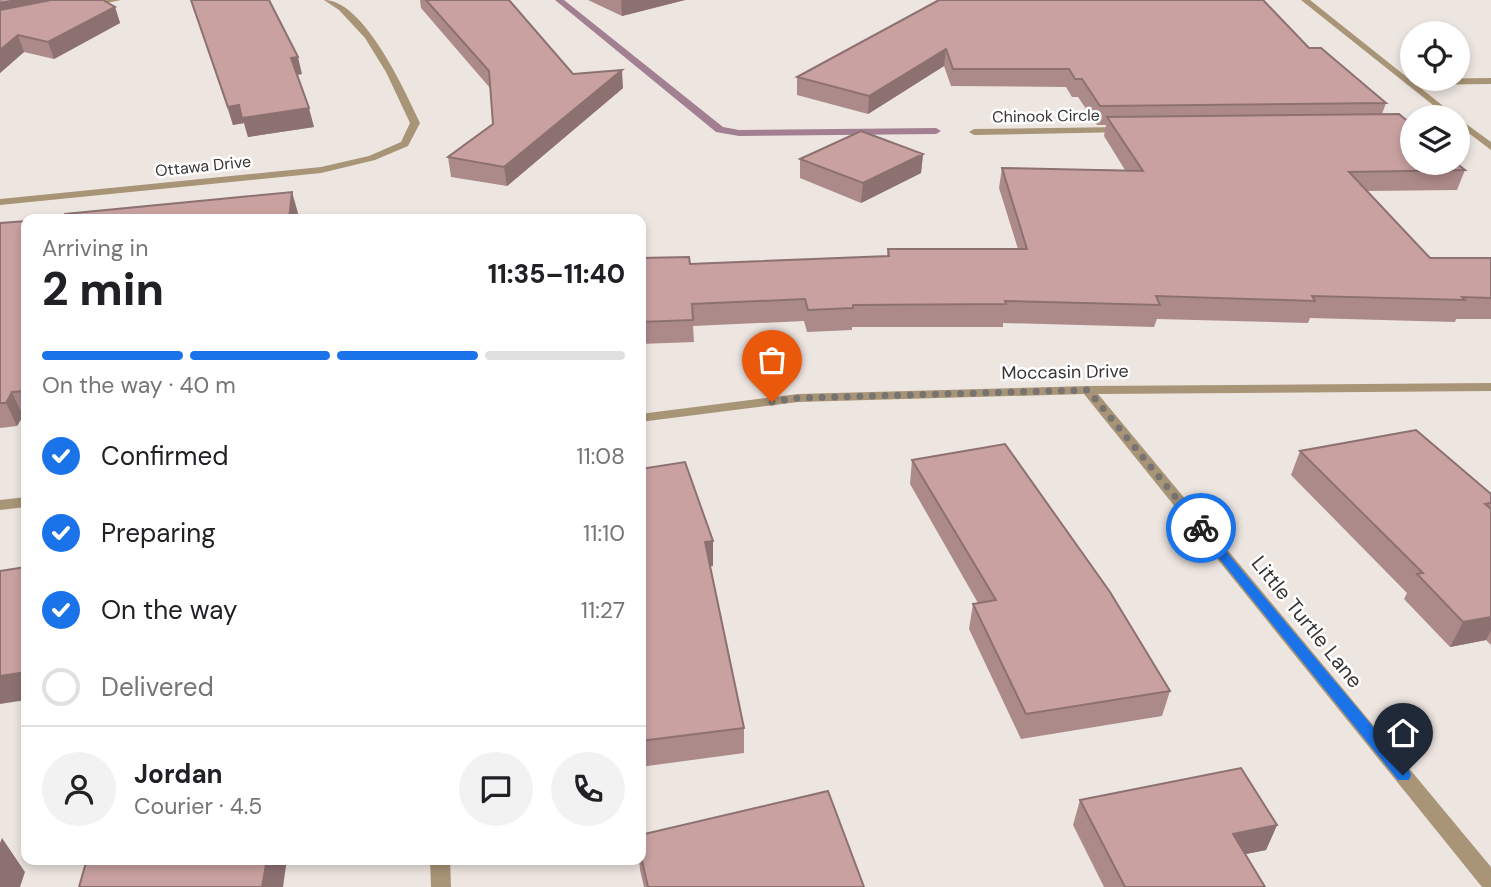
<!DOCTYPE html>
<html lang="en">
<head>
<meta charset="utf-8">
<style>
	:root { --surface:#fff; --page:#f2f2f2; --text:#202124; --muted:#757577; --line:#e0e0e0; --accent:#1a73e8 }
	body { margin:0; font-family:"DM Sans",sans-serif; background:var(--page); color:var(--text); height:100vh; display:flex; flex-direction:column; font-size:26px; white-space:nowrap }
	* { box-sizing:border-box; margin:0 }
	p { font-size:23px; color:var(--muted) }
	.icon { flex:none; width:38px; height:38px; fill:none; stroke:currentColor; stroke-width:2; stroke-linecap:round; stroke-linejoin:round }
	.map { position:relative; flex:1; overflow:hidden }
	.sheet { position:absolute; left:21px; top:214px; width:625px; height:651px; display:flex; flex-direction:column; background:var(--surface); border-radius:14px; box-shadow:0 4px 10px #0003 }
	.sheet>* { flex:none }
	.buttons { position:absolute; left:1400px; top:21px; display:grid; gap:14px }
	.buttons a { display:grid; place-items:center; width:70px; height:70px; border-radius:50%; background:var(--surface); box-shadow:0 4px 10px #0003; font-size:35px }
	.pin { position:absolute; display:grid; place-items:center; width:60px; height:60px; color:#fff; margin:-72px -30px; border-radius:50% 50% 50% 0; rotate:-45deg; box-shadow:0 0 7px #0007 }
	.pin .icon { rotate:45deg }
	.courier { position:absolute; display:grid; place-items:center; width:70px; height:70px; margin:-35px; border:5px solid #1a73e8; border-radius:50%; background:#fff; color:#222; box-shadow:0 2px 9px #0007 }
	.headline em { font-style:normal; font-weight:800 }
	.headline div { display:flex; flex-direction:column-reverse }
	.headline { display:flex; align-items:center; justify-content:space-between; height:119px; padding:0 21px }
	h1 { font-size:46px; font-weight:800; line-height:52px }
	.bar { display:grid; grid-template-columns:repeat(4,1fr); gap:10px 7px; align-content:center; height:84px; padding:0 21px }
	.bar i { height:9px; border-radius:5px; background:var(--line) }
	.bar .active { background:var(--accent) }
	.bar p { grid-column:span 4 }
	.line { display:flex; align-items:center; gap:18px; padding:0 21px; border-top:2px solid var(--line) }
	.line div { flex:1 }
	.round { display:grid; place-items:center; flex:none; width:74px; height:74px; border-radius:37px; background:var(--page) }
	ol { padding:0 21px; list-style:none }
	li { display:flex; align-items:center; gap:21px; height:77px }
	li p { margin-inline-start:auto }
	li .icon { padding:7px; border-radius:50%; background:var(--accent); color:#fff; stroke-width:4 }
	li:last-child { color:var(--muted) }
	li i { width:38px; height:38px; border:4px solid var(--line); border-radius:50% }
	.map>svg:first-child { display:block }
</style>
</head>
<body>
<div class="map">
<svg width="1491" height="887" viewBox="0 0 1491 887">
	<rect width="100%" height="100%" fill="#ede5e0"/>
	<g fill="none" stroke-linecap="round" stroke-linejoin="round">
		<!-- stream -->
		<path fill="#a38091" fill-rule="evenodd" d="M 555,0 L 564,0 L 723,127 L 739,130 L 936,128 L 941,131 L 936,134 L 739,136 L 716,132 Z"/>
		<!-- lane -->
		<path fill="#a89476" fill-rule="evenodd" d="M 1491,78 L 1491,84 L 1409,85 L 1405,82 L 1409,79 Z"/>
		<!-- street -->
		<path fill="#a89476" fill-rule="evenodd" d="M 104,0 L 121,0 L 87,7 L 83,5 Z
			M 324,0 C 364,0 405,91 420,123 L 408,146 L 375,160 L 321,173 L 0,205 L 0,199 L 321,167 L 369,156 L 401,142 L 410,123 L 386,72 L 365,38 L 339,10 Z
			M 1301,0 L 1310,0 L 1457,117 L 1448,117 Z
			M 1458,118 L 1491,142 L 1491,150 L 1458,125 Z
			M 1124,127 L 1129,130 L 1127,132 L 974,135 L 969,132 L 974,129 Z
			M 1491,383 L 1491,391 L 1098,394 L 1491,867 L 1491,887 L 1482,887 L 1084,394 L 798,402 L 640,422 L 640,414 L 798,394 L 1088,386 Z
			M 26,497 L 26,507 L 0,510 L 0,500 Z
			M 430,859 L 450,859 L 451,887 L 431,887 Z"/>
	</g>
	<!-- wall -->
	<path fill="#ad8a8a" d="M 0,0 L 115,7 L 120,23 L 54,59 L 24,52 L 0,73 Z
		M 191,0 L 302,74 L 297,75 L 314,127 L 248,137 L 244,123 L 233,125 Z
		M 420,0 L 509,0 L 573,74 L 623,88 L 507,186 L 451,177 L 448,157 L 493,124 L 490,88 L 421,8 Z
		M 588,0 L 685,0 L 622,16 Z
		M 939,0 L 1309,48 L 1386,103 L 1382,114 L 1465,170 L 1457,190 L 1367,191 L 1430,258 L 1491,258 L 1491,319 L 1456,319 L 1455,322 L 1310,318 L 1308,323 L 1157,319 L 1154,327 L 1003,323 L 1003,327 L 852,327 L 852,330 L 807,332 L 804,321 L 693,326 L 694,342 L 640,344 L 640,258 L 690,264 L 887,256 L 888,249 L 1018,249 L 999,188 L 1002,168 L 1125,170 L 1104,136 L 1106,125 L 1097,125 L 1078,97 L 1072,97 L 1066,87 L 951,86 L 944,66 L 868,114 L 797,95 L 797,77 Z
		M 923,154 L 921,173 L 861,203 L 800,178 L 800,159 Z
		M 26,221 L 26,415 L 23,416 L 17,426 L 0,428 L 0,223 Z
		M 1300,451 L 1491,494 L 1491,645 L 1486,640 L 1450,647 L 1404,599 L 1407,593 L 1291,475 Z
		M 912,460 L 1170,691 L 1162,716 L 1021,739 L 969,629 L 973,604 L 978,603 L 910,484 Z
		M 640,469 L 713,566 L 710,566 L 744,728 L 744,753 L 640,767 Z
		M 1080,800 L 1277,825 L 1266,850 L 1245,854 L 1265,887 L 1104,887 L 1073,825 Z
		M 640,852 L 864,887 L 644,887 L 640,870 L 639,859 L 640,859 Z"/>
	<!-- shaded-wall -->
	<path fill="#8d7171" d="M 10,0 L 84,0 L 0,19 L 0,2 Z
		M 621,0 L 685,0 L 622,16 Z
		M 115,7 L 120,23 L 54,59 L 48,42 Z
		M 18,35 L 24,52 L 0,73 L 0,50 Z
		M 946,49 L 944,66 L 868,114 L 869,96 Z
		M 298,57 L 302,74 L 295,75 L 291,58 Z
		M 622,70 L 623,88 L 507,186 L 504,167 Z
		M 239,105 L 309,108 L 314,127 L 248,137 L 244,123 L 233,125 L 228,107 Z
		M 923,154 L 921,173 L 861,203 L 863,183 Z
		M 292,192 L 298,213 L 297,219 L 289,219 Z
		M 12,392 L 23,416 L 17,426 L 6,403 Z
		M 713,541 L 713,566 L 705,567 L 705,542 Z
		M 1491,617 L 1491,631 L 1486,640 L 1450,647 L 1463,622 Z
		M 26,672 L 26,700 L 0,704 L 0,676 Z
		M 1277,825 L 1266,850 L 1222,859 L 1233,834 Z
		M 2,838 L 25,872 L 20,887 L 0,887 L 0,843 Z
		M 267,859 L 287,859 L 283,887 L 262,887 Z"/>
	<!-- building -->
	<path fill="#c9a1a1" stroke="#8d7171" stroke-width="2" d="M 51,0 L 103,0 L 115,7 L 48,42 L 18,35 L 0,50 L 0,10 Z
		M 191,0 L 269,0 L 298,57 L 291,58 L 309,108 L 242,118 L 239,105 L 228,107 Z
		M 426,0 L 509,0 L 573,74 L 622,70 L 504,167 L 448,157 L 493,124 L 489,71 Z
		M 939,0 L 1263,0 L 1309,48 L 1321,48 L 1386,103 L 1100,106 L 1082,79 L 1075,79 L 1069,69 L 953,69 L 946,49 L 869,96 L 797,77 Z
		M 1399,114 L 1412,125 L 1412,163 L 1456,163 L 1465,170 L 1349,172 L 1430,258 L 1491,258 L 1491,298 L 1462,297 L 1465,300 L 1312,296 L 1315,301 L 1156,296 L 1160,305 L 1005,301 L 1006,304 L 853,305 L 853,308 L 808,310 L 805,299 L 692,304 L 693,320 L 640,322 L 640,258 L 689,257 L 690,264 L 889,256 L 888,249 L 1027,249 L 1002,168 L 1143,171 L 1107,117 Z
		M 861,131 L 923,154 L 863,183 L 800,159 Z
		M 292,192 L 289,219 L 50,219 L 63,218 L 65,214 Z
		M 26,221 L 26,391 L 12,392 L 6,403 L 0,403 L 0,223 Z
		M 1416,430 L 1491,494 L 1491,503 L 1485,504 L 1491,509 L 1491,617 L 1463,622 L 1417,574 L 1423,573 L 1300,451 Z
		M 1005,444 L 1110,592 L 1170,691 L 1026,714 L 973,604 L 996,600 L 912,460 Z
		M 685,462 L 713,541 L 705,542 L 744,728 L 640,741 L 640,469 Z
		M 26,567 L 26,672 L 0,676 L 0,571 Z
		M 1241,768 L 1277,825 L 1233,834 L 1265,887 L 1125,887 L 1080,800 Z
		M 828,791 L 864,887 L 648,887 L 640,852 L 640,835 Z
		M 87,859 L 267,859 L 262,887 L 79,887 Z"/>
	<!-- route -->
	<path fill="#1a73e8" d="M 1201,524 L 1205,526 L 1409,770 L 1411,775 L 1409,780 L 1398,780 L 1197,531 L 1197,526 Z"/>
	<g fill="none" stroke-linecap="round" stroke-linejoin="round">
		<!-- done -->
		<path stroke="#777370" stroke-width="7" stroke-dasharray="0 12.6" d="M 772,402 L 798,398 L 1088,390 L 1201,528"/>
	</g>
	<g text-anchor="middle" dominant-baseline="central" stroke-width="5" stroke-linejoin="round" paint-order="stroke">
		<!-- far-street labels -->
		<g font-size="16" fill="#383534" stroke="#fff">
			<text transform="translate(1046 116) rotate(-1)">Chinook Circle</text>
			<text transform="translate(203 166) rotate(-6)">Ottawa Drive</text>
		</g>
		<!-- street labels -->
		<g font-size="18" fill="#383534" stroke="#fff">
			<text transform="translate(1065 372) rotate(-1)">Moccasin Drive</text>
		</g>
		<!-- near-street labels -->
		<g font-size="21" fill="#383534" stroke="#fff">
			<text transform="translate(1307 622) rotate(51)">Little Turtle Lane</text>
		</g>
	</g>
</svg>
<div class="buttons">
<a><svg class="icon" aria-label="locate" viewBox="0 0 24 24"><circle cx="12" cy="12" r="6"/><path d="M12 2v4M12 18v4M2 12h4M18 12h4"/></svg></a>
<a><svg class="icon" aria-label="layers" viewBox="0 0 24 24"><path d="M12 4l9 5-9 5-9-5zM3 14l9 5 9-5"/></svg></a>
</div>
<div class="pin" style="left:772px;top:402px;background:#ea580c"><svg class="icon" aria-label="bag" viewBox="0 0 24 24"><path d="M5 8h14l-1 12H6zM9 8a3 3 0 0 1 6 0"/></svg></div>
<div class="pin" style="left:1403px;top:775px;background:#1f2937"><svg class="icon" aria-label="home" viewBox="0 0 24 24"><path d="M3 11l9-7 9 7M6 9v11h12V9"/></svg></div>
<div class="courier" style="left:1201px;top:528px"><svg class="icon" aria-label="bike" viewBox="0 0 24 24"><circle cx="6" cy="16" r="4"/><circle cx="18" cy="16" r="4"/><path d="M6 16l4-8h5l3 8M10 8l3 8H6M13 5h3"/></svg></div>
<section class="sheet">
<div class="headline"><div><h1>2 min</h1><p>Arriving in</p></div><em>11:35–11:40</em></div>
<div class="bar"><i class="active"></i><i class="active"></i><i class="active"></i><i></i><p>On the way · 40 m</p></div>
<ol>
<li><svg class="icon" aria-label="check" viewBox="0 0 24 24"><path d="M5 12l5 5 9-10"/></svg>Confirmed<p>11:08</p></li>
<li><svg class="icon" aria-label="check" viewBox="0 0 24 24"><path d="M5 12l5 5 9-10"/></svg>Preparing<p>11:10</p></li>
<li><svg class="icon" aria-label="check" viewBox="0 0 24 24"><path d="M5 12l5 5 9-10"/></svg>On the way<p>11:27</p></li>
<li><i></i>Delivered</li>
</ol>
<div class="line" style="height:126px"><a class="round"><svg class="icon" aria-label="person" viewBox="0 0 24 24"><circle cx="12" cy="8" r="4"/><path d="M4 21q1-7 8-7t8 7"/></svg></a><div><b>Jordan</b><p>Courier · 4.5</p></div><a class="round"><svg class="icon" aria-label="chat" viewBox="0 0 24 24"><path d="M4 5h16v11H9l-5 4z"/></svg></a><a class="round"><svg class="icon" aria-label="phone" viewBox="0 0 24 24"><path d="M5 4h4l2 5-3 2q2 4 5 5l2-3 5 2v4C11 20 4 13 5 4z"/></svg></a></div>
</section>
</div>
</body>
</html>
